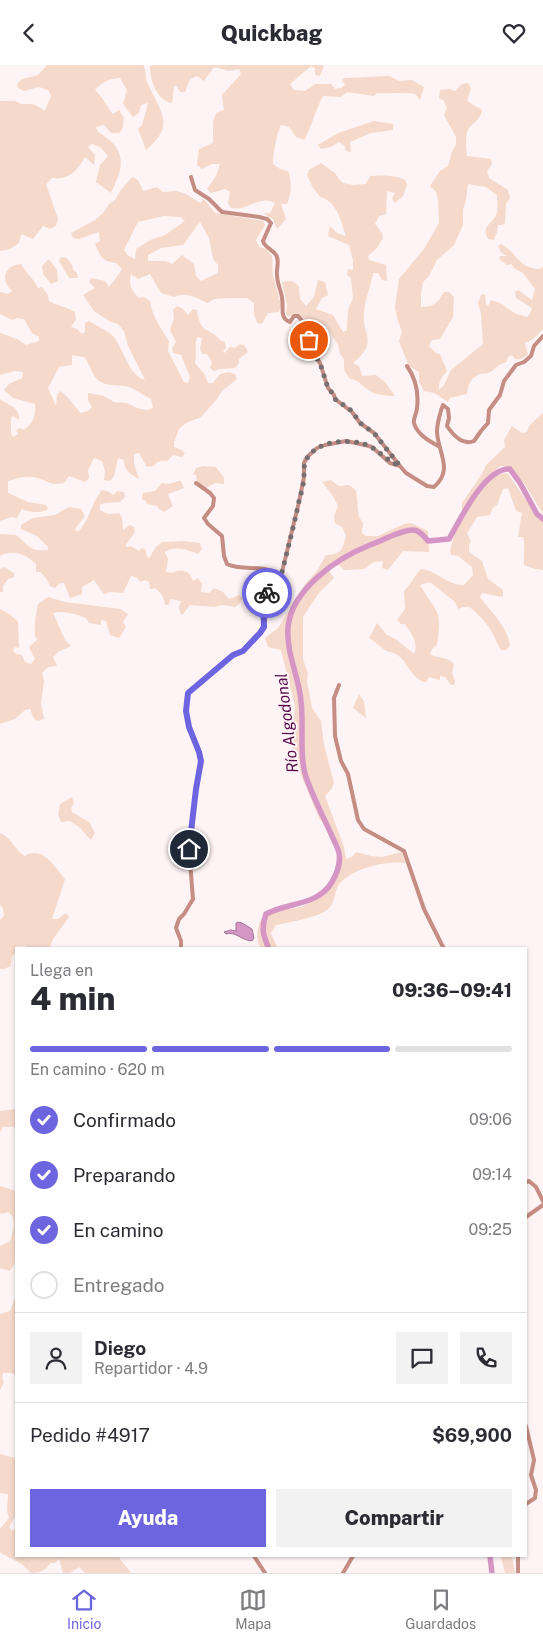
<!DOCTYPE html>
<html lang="es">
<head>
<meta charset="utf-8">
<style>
	:root { --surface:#fff; --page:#f2f2f3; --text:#2b2b33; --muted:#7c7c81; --line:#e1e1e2; --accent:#6d64df }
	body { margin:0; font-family:"Public Sans",sans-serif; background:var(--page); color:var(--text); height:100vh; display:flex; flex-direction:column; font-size:19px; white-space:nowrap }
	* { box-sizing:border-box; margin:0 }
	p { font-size:16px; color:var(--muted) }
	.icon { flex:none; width:28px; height:28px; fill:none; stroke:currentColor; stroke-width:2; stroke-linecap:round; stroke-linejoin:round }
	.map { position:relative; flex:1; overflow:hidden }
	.sheet { position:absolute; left:15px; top:882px; width:512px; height:610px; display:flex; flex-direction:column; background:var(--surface); border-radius:0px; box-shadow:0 1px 4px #0004 }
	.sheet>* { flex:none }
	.pin { position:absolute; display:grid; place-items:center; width:42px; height:42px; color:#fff; margin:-21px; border:2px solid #fff; border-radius:50%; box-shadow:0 1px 5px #0007 }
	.courier { position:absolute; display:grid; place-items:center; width:50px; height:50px; margin:-25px; border:4px solid #6d64df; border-radius:50%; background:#fff; color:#222; box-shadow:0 1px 6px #0007 }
	.headline em { font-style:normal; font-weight:800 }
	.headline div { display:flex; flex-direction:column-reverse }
	.headline { display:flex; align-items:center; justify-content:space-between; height:85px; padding:0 15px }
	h1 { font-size:32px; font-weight:800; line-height:38px }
	.bar { display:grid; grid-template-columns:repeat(4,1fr); gap:8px 5px; align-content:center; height:60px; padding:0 15px }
	.bar i { height:6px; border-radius:4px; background:var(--line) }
	.bar .current { background:var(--accent) }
	.bar p { grid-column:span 4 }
	.line { display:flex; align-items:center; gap:12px; padding:0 15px; border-top:1px solid var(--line) }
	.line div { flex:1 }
	.round { display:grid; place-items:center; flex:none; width:52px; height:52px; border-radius:0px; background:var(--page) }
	ol { padding:0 15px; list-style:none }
	li { display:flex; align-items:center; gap:15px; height:55px }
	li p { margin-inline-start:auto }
	li .icon { padding:5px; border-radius:50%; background:var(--accent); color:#fff; stroke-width:4 }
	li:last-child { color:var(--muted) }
	li i { width:28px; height:28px; border:2px solid var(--line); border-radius:50% }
	.cta { display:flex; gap:10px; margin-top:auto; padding:10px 15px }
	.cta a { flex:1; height:58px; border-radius:0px; background:var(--accent); color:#fff; font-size:20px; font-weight:800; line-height:58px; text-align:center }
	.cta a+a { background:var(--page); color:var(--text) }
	header { display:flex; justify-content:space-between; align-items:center; height:65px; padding:0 15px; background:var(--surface); font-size:22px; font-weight:800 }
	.tabs { display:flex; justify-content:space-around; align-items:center; height:70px; border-top:1px solid var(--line); background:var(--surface); font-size:14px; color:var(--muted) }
	.tabs a { display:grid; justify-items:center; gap:2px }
	.tabs .current { color:var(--accent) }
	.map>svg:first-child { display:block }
</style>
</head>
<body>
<header><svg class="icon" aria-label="back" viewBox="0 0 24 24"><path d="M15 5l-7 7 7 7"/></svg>Quickbag<svg class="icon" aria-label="heart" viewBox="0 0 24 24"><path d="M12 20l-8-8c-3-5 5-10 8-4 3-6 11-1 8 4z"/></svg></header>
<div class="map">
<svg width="543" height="1508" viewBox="0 0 543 1508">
	<rect width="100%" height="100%" fill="#fef4f5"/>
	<!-- green -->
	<path fill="#f5d9ca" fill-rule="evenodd" d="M 47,0 L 143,0 C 147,6 144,13 148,19 C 161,48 176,60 146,85 L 138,64 L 142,60 L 148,38 L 141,40 L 139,48 L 133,52 L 123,39 L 127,25 L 120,13 C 110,13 102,17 95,25 C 103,32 106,41 113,49 L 119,45 L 124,53 L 123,63 L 119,68 L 111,68 L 104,60 L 96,62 L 98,67 C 128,85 124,101 111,128 L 96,117 L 100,100 L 108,91 L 100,82 L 92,79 L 88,82 L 95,90 L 94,100 L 85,92 C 77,106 69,115 52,113 L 46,119 L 58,154 L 56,161 L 50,164 L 43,161 L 33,174 L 21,169 L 19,178 L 10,184 L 0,186 L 0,36 L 15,36 L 21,39 C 34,39 34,38 45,46 L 51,31 L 48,25 L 39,22 L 24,26 L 18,23 L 17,19 L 22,14 L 38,10 Z
		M 152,0 L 324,0 L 321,9 L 319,11 L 315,10 L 315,3 L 311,1 L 290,19 L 294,25 L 305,26 L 315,19 L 331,19 L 335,24 L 341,23 L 345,20 L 342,15 L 345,13 L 389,11 L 399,16 L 412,15 L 424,22 L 420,35 L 415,29 C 402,27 390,29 377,28 L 374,31 L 347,27 L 341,32 L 323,31 C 315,45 312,62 304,75 L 296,72 L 289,62 L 281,60 C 278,65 272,92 273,99 L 280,104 L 288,106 C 292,118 292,126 287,139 L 281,139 L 286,154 L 277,164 L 273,154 L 267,151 L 264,148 L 270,148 L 275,138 C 260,129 247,147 231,143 L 228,138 L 230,127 L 225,124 L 211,128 L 207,124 L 216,111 L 220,99 L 212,99 L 202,104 L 197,100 L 199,84 L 213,78 L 213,57 L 216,48 L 224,45 L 222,30 L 241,9 L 239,4 L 229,6 L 214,2 L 204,16 L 197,11 L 190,14 L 185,27 L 180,27 L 177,21 L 174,21 L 172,38 C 157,36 150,15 150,2 Z
		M 468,18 L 471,23 L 467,36 L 482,45 C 480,57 472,57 468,65 C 465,73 466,83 467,91 L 491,94 L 492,99 L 487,106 L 489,113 L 508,125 L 510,133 L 506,139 L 505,158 L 502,160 L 498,160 L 497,167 L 494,175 L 488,174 C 482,163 489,160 495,152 C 499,146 497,137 497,130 L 486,122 L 468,119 L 466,135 L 463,145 L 463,160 L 454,180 L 437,195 L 429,211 L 423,217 L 421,228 L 421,242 C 433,242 438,238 444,227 L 449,227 L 454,232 L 453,252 L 440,274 L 432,275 L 429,281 L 436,288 L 440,289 L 447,306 C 442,312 438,317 439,325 L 444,320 L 451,305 L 483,279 L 481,249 L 478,238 L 481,230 L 485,229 L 486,239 L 488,241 L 491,235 L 502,239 L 514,248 L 527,252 L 531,247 L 532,243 L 516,233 L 515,227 L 518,225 L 532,235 L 535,224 L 523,208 L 515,204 L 511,199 L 507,200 L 499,194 L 500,191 L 507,191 L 501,187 L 498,181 L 501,179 C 518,188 517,203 540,204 L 543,202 L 543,264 L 533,274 L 525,278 L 528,290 L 521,294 L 515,294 L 512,290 L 508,292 L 506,297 C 496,300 496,305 488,308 C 486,309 483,308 480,309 C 470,313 468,320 467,329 L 450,333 L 448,337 L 434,328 L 424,326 L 419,317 L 419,307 L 409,301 L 399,276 L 402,267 L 397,253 L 395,242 L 399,214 L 424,184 L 439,158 L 438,134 L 436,127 L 430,121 L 440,106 L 448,101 L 452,86 L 456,80 L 456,72 L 444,50 L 447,43 L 444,36 L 439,33 L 440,25 L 450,24 L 455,26 L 462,19 Z
		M 374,56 L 393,59 L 393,65 L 371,68 L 350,77 L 351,87 L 346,86 L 345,81 L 339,77 L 331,82 L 321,84 L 318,80 L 338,68 Z
		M 321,98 L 335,108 L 338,113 L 343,118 L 353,120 L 366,119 L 370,111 C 381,110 395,110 405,115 L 407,120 L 403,131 L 395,138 L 392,133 L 395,128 L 387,126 L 386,149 L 379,151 L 375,159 L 382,168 L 383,173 L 377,183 L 368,191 L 369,195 L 386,200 L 387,216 L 382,215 L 378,208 L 373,208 C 371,221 365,234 364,247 C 361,270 380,276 353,298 L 359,301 L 362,311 L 376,310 L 385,317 L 395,331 C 386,331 374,330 367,324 C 360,319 359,315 350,314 L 344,305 L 344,294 L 340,289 L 338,280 L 326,261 L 311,259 C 305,250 295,254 286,250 L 287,240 L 282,217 L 292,216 L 299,221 L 300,234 L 306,241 L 314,232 L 318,215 L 325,217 L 328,230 L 322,233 L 316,244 L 333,250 L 343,267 L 347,265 L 348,245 L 353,233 L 351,213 L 347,210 L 348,204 L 353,205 L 353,195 L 349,180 L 328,171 L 330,161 L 337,168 L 346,171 C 341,156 337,136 320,132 L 312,121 L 307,110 L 309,105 Z
		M 132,112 L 138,115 L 143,126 L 157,122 L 163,127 L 176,126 L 186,129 L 200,138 L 204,134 L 215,148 L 263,156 L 265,160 L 256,175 L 259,182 L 266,184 L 272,191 L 273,210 L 281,240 L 279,247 L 268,248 L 262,259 L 257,258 L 254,249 L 254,238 L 247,233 L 229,233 L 214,234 L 208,238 C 196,233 186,226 174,232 L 161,228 L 150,209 L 138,214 L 131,209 C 128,220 132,226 139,233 L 144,232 L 150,236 C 152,251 161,264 169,276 L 168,286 L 184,317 L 188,318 L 190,312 L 181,290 L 173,288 L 172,283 L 176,277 L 170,265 L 174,253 L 173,245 L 177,241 L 182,243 L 188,250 L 193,244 L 197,245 C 201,272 208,260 221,276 L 225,277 L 226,283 L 223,286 L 225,288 L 230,282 L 235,283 L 240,279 L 245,281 L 248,287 L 239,294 L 239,298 L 235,303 L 220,304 L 214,306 L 210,303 L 212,297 L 207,289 L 202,289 L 200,284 L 202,273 L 197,272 C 194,281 197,289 195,298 L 205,310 L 208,318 L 213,318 L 220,309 L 228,307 L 235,309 L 237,314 L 222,326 L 217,334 L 201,352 L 186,358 L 179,364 L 174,377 L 174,382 L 182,385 L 185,388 L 182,392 L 173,390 L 167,396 C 160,395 158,396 153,401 L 147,402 L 139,388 L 134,389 L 134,399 L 139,414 C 131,410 123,404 124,395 L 118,393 L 114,411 L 110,416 L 104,415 L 105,406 L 102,396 L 94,393 L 88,405 L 89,413 L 85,417 L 69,411 L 64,418 C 47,421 51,416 37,413 C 28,410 18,413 8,416 L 8,428 L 28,437 L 46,440 L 48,444 C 41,449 29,447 22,444 L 17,453 L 11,452 L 0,456 L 0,334 C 8,341 20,341 19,355 L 13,351 L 11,353 L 11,368 L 13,372 L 18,369 L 16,365 L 20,363 L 24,365 C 33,358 36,351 35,339 L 13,333 L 4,325 L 9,319 L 22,313 L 23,307 L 15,306 L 0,310 L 0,268 L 17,274 L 26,280 L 39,276 L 39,272 L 32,268 L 24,254 L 17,253 L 12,255 L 0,249 L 0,227 L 8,229 L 12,226 C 0,215 4,200 21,199 C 26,208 34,214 38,223 L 42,222 L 48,230 L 49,236 C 58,241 67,242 75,247 L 76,254 L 71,262 L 77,264 L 82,269 L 85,267 L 85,258 L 89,256 C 96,261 107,265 113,271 C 124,284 128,310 145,315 L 128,281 L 124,266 L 118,259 L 109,256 L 94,246 L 83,230 L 95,223 L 89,217 L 91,213 L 105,216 L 109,222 C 113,216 118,211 122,204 L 116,198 C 101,196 101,192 95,179 L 100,176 L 99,167 L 79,174 L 73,173 L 71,168 L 95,155 L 103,148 L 109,139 L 115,135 L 121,125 ZM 164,151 L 180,152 L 185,156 L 165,170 L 150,175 L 136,184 L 135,194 L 127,190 L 124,185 L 138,157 ZM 200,157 L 209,173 L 213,194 L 218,200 L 218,208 L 201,216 L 196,211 L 194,199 L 182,190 L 172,199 L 166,196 L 148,196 L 148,190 L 161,183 L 183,180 ZM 72,290 L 84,292 C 90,299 92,311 99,316 C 106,321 117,320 126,321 C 134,323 143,330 151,334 L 153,343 L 146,345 L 137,343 L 127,338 L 114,337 L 104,331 L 88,328 L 88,335 L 92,342 L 88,346 L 81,348 C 73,340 69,332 60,326 L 57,330 L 56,341 L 48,323 L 59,302 L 72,300 Z
		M 61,192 L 67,193 L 72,200 L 73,205 L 77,208 L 78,213 L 69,213 L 59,196 Z
		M 49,194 L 57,205 L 58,216 L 51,219 L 43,209 L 42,201 Z
		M 543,348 L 543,449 L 524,418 L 509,402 C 508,402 502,401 501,401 C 493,404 469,437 464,445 L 462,445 L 462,438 L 482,409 L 486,400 L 505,382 L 504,375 L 512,361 L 522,368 L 527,367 L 529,361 Z
		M 203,401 L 216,402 L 224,413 L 224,419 L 215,418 L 206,423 L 197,417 L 196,410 L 193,410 L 196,403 Z
		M 507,408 C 518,421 531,446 543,455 L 543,505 L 535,504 L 524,500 C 523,490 526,482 523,472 L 518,472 L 522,448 L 516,446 L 508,423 L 503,424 L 497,440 L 493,443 L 490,450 L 477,452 L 467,468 L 471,476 L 469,480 L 469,487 L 482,496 L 488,514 L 503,525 L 503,532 L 482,528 L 480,532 C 491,547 508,562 510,581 L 506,585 L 501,585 C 495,575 492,564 484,556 C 480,551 474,547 470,542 L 463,542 L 458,544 L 455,537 L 430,517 L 420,520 C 436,548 443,543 437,580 L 432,584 L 430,589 C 438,594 447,591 454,599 L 452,608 L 455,616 L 454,620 L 451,620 L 445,612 L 440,611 L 440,615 L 429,612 L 426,617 C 410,615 409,596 396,589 C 392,587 388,587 385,585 C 379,581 375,576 369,573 L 377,558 L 387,570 L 397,575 L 414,589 C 419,578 411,568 405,559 L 401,559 L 397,555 L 405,544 L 404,526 C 412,518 414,511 421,504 C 438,506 446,520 464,520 L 473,510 L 472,502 L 458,491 L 451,490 L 450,485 L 455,467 L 469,440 L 495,410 Z
		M 331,415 L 339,421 L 349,420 L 356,425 L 359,452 L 363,458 L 362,468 L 366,471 L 378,471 L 404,459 L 411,458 L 428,466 L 429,487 L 403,486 L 388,505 L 382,503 L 383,496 L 374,497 L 364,504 L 344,505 L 338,499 L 329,506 L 334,513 L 318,529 L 303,552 L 303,594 L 308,609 L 307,616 L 312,643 L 321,656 L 324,680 L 334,718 L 332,723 L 325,731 L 344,782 L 346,794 L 352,792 L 356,787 L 371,791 L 382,792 L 402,787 L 405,798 C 386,795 349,804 338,821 C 334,828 335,839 327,845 C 319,852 287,858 276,860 L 271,868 L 278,884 L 261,884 C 255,873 257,865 261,854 L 274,846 L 301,842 L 318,833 L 332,819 L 339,804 L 340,788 L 331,767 L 319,753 L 301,710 L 298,695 L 292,686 L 295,641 L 281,585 L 268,582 L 265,573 L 278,563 L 305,519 L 317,506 L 326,490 C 342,489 342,485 346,471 L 342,462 L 335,458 L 334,451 L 338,441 L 333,431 L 322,417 Z
		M 178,416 L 181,416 L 184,423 L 168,429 L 173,441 L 164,447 L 159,444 L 157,441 L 147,439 L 146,436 L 142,434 L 143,428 L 155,426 L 162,418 L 169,419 Z
		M 102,425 L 107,426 L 114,430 L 117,426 L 124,427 L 125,432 L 120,437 L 105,438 L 100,440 L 100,445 C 106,449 112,450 119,448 L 122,453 L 123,465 L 130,460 L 134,462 L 135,467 L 125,481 L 127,482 L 131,481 L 139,486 L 141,483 L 145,484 L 147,492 L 149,493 L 156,482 L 162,477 L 184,476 L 200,478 L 202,484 L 198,489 C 189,485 174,480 165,487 L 168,494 L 166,507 L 172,508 C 181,503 190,505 193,516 L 198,513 L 202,519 L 201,527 L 209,528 L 214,523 L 223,527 L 229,534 L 240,530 L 243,533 L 240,538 L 235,542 L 222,540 L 215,542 L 190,540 L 183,549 L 181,550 L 179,543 L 181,536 L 170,534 L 169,540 L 165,540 C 164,532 162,528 155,523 L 150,524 L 149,517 L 145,515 L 140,517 L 137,513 L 131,511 L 123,528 L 110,527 L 104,529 L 94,515 L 82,522 L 82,529 L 70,533 L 64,518 L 60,518 L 55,523 L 50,521 L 46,513 L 40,507 L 36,507 L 36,499 C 26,489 13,484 0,491 L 0,469 L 16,470 C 29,480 29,487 48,485 L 48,482 L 37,471 L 21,464 L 21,460 L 33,453 L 55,450 L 69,442 L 81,444 L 85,451 L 75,464 L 78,467 C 90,455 91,438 102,425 Z
		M 4,502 L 14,508 L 14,512 L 8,514 L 3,521 L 3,527 L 0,527 L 0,504 Z
		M 48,532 L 65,537 L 121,544 L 128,549 L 123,557 L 126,562 L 119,573 L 110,570 L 106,556 L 101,555 L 101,560 L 89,558 L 86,553 C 75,549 64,545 53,548 L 65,575 L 71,581 L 58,587 L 53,592 L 57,601 L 48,602 L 42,608 L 44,616 L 41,639 L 44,654 L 38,656 L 34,654 L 30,644 L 25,645 L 15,654 L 0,659 L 0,544 C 4,545 15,553 18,557 L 19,583 L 15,582 L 13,585 L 16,589 L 22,590 L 25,597 L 31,599 L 35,594 L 29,582 L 38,574 L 35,572 C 34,564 36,547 38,539 Z
		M 359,629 L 364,636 L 366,653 L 353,643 Z
		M 72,732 L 74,739 L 71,742 L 72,747 L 89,757 L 95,768 L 91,775 L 79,762 L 70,756 L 61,757 L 58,749 L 60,739 Z
		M 0,768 C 14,775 15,786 25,791 C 43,780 55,803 65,814 L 52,854 L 58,854 L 66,848 L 69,852 L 53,874 L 50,882 L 47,884 L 28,884 L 26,881 L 17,881 L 16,888 L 12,891 L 11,901 L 4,904 L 0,904 L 0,855 L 4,851 L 3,843 L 0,840 Z
		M 16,1044 L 16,1066 L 14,1062 L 3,1062 L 0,1067 L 0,1046 Z
		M 0,1121 L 16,1126 L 16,1196 L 10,1206 L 0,1203 L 0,1181 L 10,1176 L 14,1161 L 13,1152 L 8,1147 L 2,1149 L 0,1148 Z
		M 16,1231 L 16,1311 L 12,1308 L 3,1308 L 2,1313 L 4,1317 L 0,1325 L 0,1249 L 10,1246 Z
		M 0,1389 L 16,1393 L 15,1452 L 9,1462 L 12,1466 L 16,1463 L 16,1491 L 119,1491 L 120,1494 L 131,1508 L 85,1508 L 79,1502 L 70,1508 L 63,1508 L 59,1494 L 55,1498 L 50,1498 C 46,1505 40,1508 31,1508 C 27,1504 24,1500 18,1497 C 12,1493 6,1492 0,1487 L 0,1464 L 9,1453 L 7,1446 L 8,1429 L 0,1428 Z
		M 501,1491 L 512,1491 L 515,1508 L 505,1508 Z"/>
	<!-- water -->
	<path fill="#d696c5" stroke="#a37596" d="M 238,857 L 242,858 L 252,864 L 254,873 L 252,876 C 241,875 235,866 226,869 L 224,867 L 231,865 L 236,866 L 236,858 Z"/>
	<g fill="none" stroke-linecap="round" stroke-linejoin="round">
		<!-- river -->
		<path stroke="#d696c5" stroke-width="5.5" d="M 269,884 C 263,870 261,864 266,849 C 288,837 318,841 332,817 C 337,808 341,799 339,788 C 338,783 334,776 332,771 C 323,751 313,732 306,712 C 299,692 304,659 301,636 C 299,612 286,588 288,562 C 292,524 337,493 370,480 C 383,476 399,465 413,465 C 419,465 424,471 428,476 L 449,474 C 460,455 485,402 510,404 L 520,418 L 537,449 L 543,454
			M 490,1491 L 492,1508"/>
		<!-- minor -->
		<path stroke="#c58d83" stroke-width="4" d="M 191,112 L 195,125 L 209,134 L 222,147 L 259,152 L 267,154 L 271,158 L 263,176 C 265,183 272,184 276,190 C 280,195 276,204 277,210 C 277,218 281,225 282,233 C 284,243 279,253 290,257 L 294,251 L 298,251 L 302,256 L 311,285 L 320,298 L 328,323 L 334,330 L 335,334 L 352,347 L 360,358 L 374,368 L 400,401
			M 407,301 C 416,314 419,327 417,343 C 417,348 413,353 414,358 C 417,370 431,377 440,382
			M 196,418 L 210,428 L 214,433 L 213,441 L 204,453 L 208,459 L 222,471 L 224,491 L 227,499 C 243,507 267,498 280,511
			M 339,620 L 334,633 L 335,671 L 341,696 L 348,709 L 358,755 L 364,764 L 404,786 L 424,844 L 444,884
			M 181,884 L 181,876 L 176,863 L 179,854 L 184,849 L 193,834 L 189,784 L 196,724 L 201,696 L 199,687 L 189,662 L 186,646 L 188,628 L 233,590 L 243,586 L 260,568 L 264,563 L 265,556 L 264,533 L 278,518 L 282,507 L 299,437 L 304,412 L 304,398 L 307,392 L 317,383 L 325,380 L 346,376 L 365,380 L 372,382 L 390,398 L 400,401 L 406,408 L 427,421 L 434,422 C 454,405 438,388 437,367 C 437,360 440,347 443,340 L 448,344 L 449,353 L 447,361 C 453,370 462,381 474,376 L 481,366 L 488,358 L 489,345 L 500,330 L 504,316 L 516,300 L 524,297 L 531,291 L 534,281 L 543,271
			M 526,1117 L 529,1116 L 536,1122 L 543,1136
			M 526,1152 L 543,1140
			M 526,1361 L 534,1395 L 531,1410 L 536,1425 L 535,1433 L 526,1439
			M 254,1491 L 265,1508
			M 518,1491 L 518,1508
			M 343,1508 L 353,1491"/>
	</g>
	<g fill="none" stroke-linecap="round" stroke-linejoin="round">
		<!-- done -->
		<path stroke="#766f70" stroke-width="5" stroke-dasharray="0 9" d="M 267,528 L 278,518 L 282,507 C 288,483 294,460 299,436 C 301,429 303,421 304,414 C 304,405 303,399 308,392 C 320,375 347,374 364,379 C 378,383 386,396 400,401 L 374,368 L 360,358 L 352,346 L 335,334 L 334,330 L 328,323 L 320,298 L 311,285 L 309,275"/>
		<!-- route -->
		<path stroke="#6d64df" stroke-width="6" d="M 189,784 L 196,724 L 201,696 L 199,687 L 189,662 L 186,646 L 188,628 L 233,590 L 243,586 L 260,568 L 264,562 L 263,538 L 267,528"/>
	</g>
	<g text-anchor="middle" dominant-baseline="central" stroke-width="4" stroke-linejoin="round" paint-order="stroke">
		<!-- water labels -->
		<g font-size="16" font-style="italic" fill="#550949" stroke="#fef4f5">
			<text transform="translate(287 658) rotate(-97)">Río Algodonal</text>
		</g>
	</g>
</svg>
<div class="pin" style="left:309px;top:275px;background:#ea580c"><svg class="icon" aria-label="bag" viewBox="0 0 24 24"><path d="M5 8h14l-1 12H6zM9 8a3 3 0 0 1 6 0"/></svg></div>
<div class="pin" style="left:189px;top:784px;background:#1f2937"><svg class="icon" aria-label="home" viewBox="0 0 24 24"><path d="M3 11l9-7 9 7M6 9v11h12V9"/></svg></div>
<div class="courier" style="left:267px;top:528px"><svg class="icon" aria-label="bike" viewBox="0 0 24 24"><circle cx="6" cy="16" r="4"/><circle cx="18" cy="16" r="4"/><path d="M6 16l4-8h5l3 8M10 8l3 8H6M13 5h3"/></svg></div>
<section class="sheet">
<div class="headline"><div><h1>4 min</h1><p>Llega en</p></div><em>09:36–09:41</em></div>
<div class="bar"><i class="current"></i><i class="current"></i><i class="current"></i><i></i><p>En camino · 620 m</p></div>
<ol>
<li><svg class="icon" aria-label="check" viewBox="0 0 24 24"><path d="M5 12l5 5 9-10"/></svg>Confirmado<p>09:06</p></li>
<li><svg class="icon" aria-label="check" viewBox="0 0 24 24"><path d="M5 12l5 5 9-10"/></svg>Preparando<p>09:14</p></li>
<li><svg class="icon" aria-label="check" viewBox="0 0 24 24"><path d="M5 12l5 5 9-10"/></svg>En camino<p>09:25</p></li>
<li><i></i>Entregado</li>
</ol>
<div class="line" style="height:90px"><a class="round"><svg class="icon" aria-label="person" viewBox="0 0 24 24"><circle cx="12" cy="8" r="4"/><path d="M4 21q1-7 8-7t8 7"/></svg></a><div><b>Diego</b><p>Repartidor · 4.9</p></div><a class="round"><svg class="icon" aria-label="chat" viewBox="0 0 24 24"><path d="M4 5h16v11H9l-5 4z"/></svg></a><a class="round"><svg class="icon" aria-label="phone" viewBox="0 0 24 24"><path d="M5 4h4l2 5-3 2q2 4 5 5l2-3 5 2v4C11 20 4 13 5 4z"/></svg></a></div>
<div class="line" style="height:65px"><div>Pedido #4917</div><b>$69,900</b></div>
<div class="cta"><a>Ayuda</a><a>Compartir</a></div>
</section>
</div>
<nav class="tabs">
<a class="current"><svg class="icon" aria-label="home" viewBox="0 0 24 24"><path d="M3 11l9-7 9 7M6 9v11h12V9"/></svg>Inicio</a>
<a><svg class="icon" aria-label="map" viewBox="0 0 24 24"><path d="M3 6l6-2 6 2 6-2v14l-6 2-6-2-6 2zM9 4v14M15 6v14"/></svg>Mapa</a>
<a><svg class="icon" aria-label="saved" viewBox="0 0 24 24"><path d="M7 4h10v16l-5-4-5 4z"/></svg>Guardados</a>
</nav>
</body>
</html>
